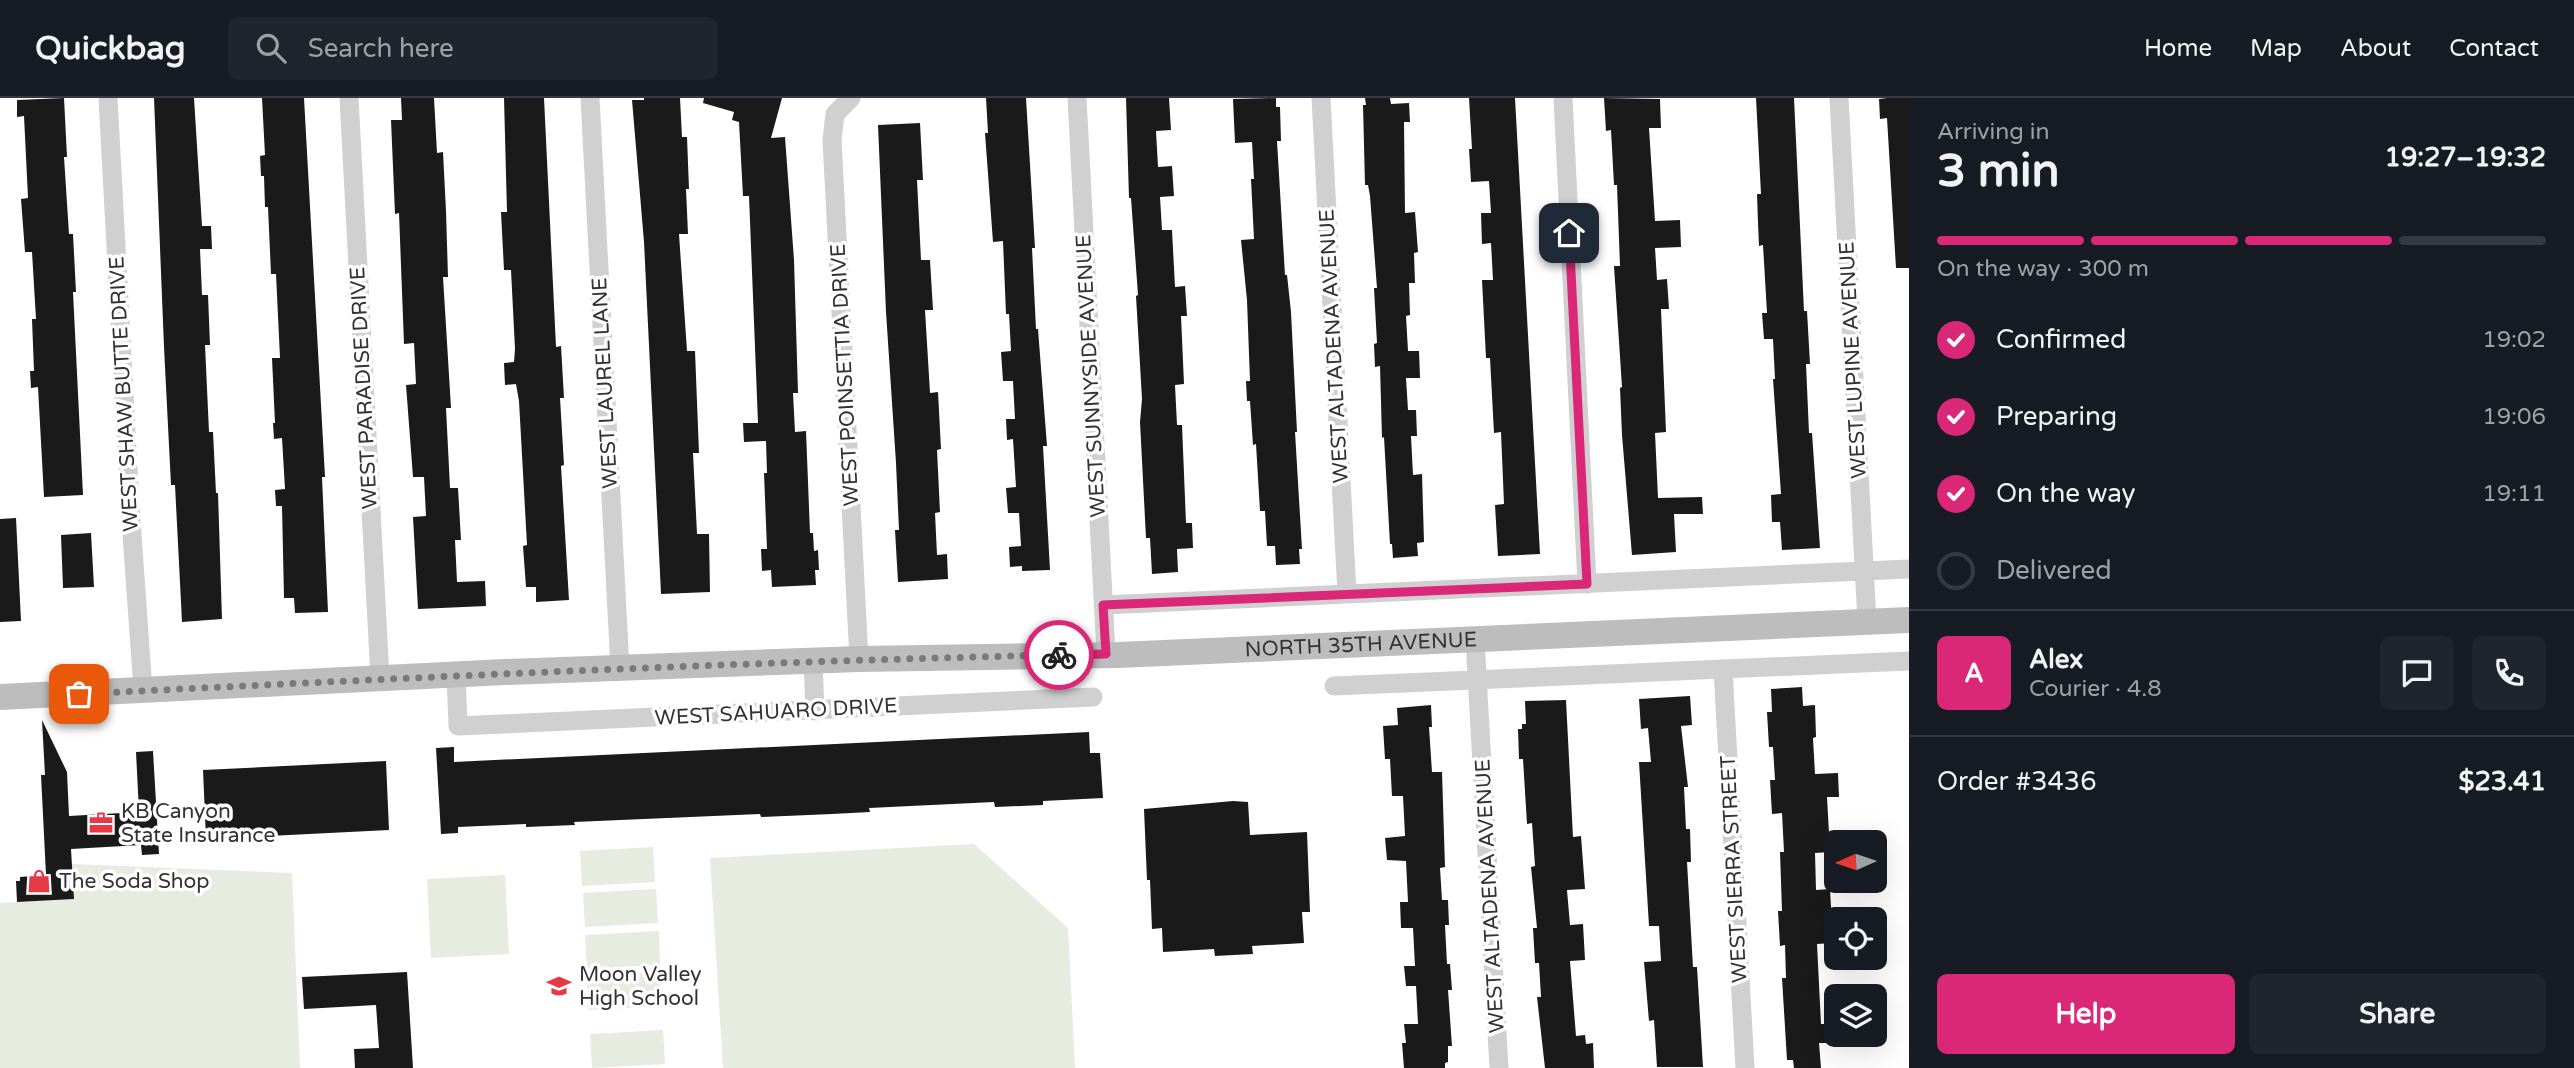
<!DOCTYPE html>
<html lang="en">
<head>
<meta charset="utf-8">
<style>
	:root { --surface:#171b24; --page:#20242c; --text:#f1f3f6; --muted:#9ea1a6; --line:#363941; --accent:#db2777 }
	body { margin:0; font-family:"Varela Round",sans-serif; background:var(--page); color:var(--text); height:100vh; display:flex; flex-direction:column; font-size:26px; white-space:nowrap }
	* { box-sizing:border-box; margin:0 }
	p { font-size:23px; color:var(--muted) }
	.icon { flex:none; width:38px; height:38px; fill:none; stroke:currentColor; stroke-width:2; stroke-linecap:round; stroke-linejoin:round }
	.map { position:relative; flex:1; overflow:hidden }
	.sheet { display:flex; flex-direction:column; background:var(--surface); width:665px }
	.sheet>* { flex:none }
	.needle { width:46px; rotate:267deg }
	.tools { position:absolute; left:1824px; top:732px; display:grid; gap:14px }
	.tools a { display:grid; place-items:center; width:63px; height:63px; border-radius:10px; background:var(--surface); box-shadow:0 7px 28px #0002; font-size:35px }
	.pin { position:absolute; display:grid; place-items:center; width:60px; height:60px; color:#fff; margin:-30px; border-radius:14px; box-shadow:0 4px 10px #0006 }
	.courier { position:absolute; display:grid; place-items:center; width:70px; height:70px; margin:-35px; border:5px solid #db2777; border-radius:50%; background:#fff; color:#222; box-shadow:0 2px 9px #0007 }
	.overview em { font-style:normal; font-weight:700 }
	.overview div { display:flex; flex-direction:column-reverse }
	.overview { display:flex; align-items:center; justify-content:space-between; height:119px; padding:0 28px }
	h1 { font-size:46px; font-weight:700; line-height:52px }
	.bar { display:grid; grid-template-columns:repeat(4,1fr); gap:10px 7px; align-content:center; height:84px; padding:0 28px }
	.bar i { height:9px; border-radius:5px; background:var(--line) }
	.bar .active { background:var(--accent) }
	.bar p { grid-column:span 4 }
	.line { display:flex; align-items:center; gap:18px; padding:0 28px; border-top:2px solid var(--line) }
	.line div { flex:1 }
	.round { display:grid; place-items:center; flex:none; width:74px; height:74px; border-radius:10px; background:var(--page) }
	ol { padding:0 28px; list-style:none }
	li { display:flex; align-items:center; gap:21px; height:77px }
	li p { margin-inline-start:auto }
	li .icon { padding:7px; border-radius:50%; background:var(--accent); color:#fff; stroke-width:4 }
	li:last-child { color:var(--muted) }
	li i { width:38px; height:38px; border:4px solid var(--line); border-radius:50% }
	.primary-button { display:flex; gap:14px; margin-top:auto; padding:14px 28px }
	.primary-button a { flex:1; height:80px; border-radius:10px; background:var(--accent); color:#fff; font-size:28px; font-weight:700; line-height:80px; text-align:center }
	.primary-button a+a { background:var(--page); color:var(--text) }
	header { display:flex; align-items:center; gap:42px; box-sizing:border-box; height:98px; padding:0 35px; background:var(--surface); border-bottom:2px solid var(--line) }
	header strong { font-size:33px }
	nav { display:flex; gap:38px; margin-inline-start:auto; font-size:24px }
	.search { width:490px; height:63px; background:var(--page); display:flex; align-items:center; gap:18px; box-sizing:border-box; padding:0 24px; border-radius:10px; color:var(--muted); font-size:26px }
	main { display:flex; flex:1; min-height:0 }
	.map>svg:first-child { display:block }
</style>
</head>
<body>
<header>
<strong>Quickbag</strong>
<div class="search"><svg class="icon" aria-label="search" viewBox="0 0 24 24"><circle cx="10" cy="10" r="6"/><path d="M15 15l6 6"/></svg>Search here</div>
<nav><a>Home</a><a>Map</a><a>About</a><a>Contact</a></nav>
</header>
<main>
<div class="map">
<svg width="1909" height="970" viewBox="0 0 1909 970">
	<rect width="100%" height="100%" fill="#fff"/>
	<!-- green -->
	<path fill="#e6ecdf" d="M 974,746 L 1068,830 L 1075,970 L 723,970 L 710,760 Z
		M 653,749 L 655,784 L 582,788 L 580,753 Z
		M 72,766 L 292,775 L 300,970 L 0,970 L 0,805 L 73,801 Z
		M 505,777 L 509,856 L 431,860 L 427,781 Z
		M 656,791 L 658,825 L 585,829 L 583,795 Z
		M 659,833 L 660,867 L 587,871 L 585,837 Z
		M 660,874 L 662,908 L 588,912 L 587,878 Z
		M 663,932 L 665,966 L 592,970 L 590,936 Z"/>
	<!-- building -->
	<path fill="#1a1a1a" d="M 64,0 L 67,59 L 64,59 L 69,136 L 73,136 L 76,194 L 73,194 L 83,397 L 44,399 L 38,289 L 31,290 L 30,273 L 34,273 L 32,221 L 36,221 L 32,154 L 25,154 L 21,101 L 28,100 L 24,18 L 17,19 L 17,2 Z
		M 154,0 L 194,0 L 202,128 L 211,128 L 212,151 L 200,151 L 202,197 L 208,197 L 210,247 L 205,247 L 209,334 L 213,334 L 216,395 L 218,395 L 222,521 L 182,524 L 175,387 L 171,387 L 164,249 Z
		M 262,0 L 304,0 L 325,379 L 322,379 L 328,514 L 295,515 L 294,500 L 284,500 L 282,408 L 276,408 L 275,392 L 285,391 L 282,340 L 274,341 L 273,325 L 275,325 L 272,260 L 280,260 L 276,176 L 271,176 L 268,109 L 265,109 L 264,78 L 261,78 L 260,58 L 265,57 Z
		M 401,0 L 434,0 L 437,55 L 443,54 L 446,113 L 448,179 L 443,179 L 451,310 L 446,310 L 450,390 L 458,390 L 461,442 L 455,442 L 457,484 L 485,483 L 486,508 L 418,511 L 413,419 L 426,418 L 424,379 L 413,379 L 406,287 L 416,286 L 414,245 L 404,246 L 399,115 L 395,116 L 391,22 L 402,22 Z
		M 504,0 L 544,0 L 556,249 L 561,248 L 564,300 L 560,300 L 564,367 L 561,368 L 569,502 L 536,504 L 536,489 L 526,489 L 523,448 L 527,447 L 519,303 L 516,286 L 505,287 L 504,265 L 514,264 L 515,251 L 511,172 L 504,172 L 501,114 L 507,114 Z
		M 644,0 L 680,0 L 682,39 L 687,39 L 689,91 L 686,91 L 688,136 L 679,136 L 687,253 L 695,253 L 699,355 L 693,355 L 697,436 L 709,436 L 710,494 L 661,496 L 644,144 L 632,2 L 644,2 Z
		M 704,0 L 782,0 L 771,40 L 785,39 L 794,162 L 798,295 L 793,295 L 795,334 L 806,333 L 810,435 L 813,435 L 814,453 L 818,452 L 819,472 L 815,472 L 816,487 L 772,489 L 771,472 L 762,473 L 761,451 L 767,451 L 764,375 L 767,375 L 766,343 L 744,344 L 743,325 L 758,325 L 749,98 L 743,98 L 739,24 L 732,22 L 734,14 L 703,5 Z
		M 986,0 L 1026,0 L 1035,150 L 1032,150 L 1036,231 L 1038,231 L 1047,348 L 1043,348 L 1050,472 L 1022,473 L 1022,468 L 1010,469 L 1009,449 L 1021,448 L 1019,415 L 1008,415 L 1006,390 L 1016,389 L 1013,341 L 1007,342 L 1006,321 L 1015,321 L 1013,283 L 1003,283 L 1001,254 L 1011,253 L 1009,216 L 1006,216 L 1003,143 L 993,144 L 985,35 L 988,35 Z
		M 1126,0 L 1169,0 L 1171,32 L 1156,33 L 1158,69 L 1172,68 L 1174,98 L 1160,99 L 1162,132 L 1172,132 L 1175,189 L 1185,188 L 1187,218 L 1181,218 L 1184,286 L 1175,287 L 1177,327 L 1182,327 L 1186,425 L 1192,425 L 1193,450 L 1177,451 L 1178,474 L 1152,476 L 1150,440 L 1146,440 L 1140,324 L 1142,301 L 1136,198 L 1138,197 L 1131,100 L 1129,100 Z
		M 1276,0 L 1276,9 L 1280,9 L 1281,43 L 1277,43 L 1285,177 L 1287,177 L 1291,214 L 1297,334 L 1295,334 L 1302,451 L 1299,451 L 1300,466 L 1276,467 L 1275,448 L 1267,448 L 1265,413 L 1260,413 L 1256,346 L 1253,347 L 1250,303 L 1247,303 L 1246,283 L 1250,283 L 1247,202 L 1241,142 L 1254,141 L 1251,81 L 1254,81 L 1252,44 L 1235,45 L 1233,1 Z
		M 1365,0 L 1390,0 L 1391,6 L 1409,5 L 1410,24 L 1404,24 L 1405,115 L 1415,114 L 1418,154 L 1414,155 L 1415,185 L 1409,185 L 1410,217 L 1406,218 L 1408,253 L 1419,253 L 1420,280 L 1406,280 L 1408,312 L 1416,312 L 1417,338 L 1411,338 L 1413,377 L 1422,376 L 1424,444 L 1417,445 L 1418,458 L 1393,460 L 1392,446 L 1390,446 L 1384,339 L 1382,340 L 1380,268 L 1375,269 L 1374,246 L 1377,245 L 1374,190 L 1377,190 L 1370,98 L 1368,87 L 1365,87 L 1363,7 L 1366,7 Z
		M 1469,0 L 1515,0 L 1540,456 L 1498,458 L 1495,407 L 1504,406 L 1501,334 L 1494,335 L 1490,260 L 1486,260 L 1482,182 L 1493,182 L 1491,145 L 1482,146 L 1481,115 L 1491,115 L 1489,83 L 1471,84 L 1469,51 L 1472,51 Z
		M 1604,0 L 1660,1 L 1661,30 L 1649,30 L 1655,123 L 1680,122 L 1681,149 L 1655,150 L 1657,182 L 1667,181 L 1669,211 L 1661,211 L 1666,334 L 1655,335 L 1658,400 L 1702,399 L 1703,416 L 1674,416 L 1676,454 L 1632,457 L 1622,337 L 1620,290 L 1622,289 L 1614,168 L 1620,168 L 1617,87 L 1614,87 L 1611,32 L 1606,33 Z
		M 1756,0 L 1794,0 L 1804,213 L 1807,213 L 1810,266 L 1806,266 L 1809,335 L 1812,335 L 1820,450 L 1782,452 L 1780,424 L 1772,424 L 1771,397 L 1781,396 L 1773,281 L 1775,281 L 1773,241 L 1764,241 L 1762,215 L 1767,215 L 1763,147 L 1759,148 L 1758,125 L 1757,96 L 1761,96 Z
		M 1887,0 L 1909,0 L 1909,170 L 1896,170 L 1887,20 L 1880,21 L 1879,1 Z
		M 920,25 L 923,82 L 917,82 L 921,162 L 930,162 L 933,212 L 925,212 L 930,295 L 938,294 L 941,351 L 937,352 L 940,414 L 935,415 L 937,457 L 947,456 L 948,481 L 898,484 L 895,432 L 899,432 L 896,365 L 886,214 L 878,27 Z
		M 16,420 L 21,523 L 0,524 L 0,421 Z
		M 91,435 L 94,489 L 63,490 L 61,437 Z
		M 1802,589 L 1803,608 L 1815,607 L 1816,639 L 1813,640 L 1815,676 L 1838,675 L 1839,699 L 1827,699 L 1830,754 L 1815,755 L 1816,792 L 1830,791 L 1833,845 L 1817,846 L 1821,926 L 1825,926 L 1827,945 L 1819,945 L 1821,970 L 1794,970 L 1793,962 L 1787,962 L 1782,880 L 1786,880 L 1785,847 L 1780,848 L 1778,813 L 1782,813 L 1780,754 L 1784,754 L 1782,715 L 1772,716 L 1770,682 L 1775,682 L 1773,649 L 1769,649 L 1767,614 L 1772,614 L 1771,591 Z
		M 1690,598 L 1692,627 L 1681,628 L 1688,689 L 1684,689 L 1686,731 L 1690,731 L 1691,764 L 1687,764 L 1693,869 L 1697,869 L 1703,969 L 1657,969 L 1654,922 L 1649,923 L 1644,864 L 1661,863 L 1659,828 L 1649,828 L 1639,664 L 1651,664 L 1648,630 L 1641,631 L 1639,601 Z
		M 1566,602 L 1573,739 L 1581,738 L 1585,791 L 1567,792 L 1570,827 L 1583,826 L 1585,862 L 1570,863 L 1576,938 L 1585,937 L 1586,946 L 1593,945 L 1594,970 L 1545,970 L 1537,899 L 1541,899 L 1539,865 L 1535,865 L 1533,830 L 1537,830 L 1531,769 L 1535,768 L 1532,725 L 1527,726 L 1523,661 L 1519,661 L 1518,631 L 1522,631 L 1522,626 L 1526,626 L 1525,603 Z
		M 1431,607 L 1432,629 L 1429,629 L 1432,674 L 1442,674 L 1445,769 L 1440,770 L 1442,802 L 1448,802 L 1449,827 L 1445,827 L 1447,866 L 1450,866 L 1452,892 L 1448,892 L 1452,948 L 1448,948 L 1448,964 L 1445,965 L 1445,970 L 1404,970 L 1402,945 L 1406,945 L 1404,926 L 1418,926 L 1416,888 L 1406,888 L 1404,868 L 1415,868 L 1413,830 L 1401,830 L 1400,804 L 1408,804 L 1406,763 L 1387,762 L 1385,740 L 1405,738 L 1403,698 L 1392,698 L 1390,661 L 1385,661 L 1383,628 L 1398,627 L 1397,610 Z
		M 42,622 L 67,674 L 69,718 L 139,714 L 136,654 L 153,653 L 159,756 L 142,757 L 141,747 L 71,751 L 74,801 L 17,804 L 16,783 L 20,783 L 20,779 L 46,777 L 41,677 L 45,677 Z
		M 1089,634 L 1090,655 L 1100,655 L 1103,700 L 1043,703 L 1043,707 L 995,709 L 994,704 L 869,710 L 870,714 L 832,716 L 761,719 L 760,716 L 574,724 L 575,727 L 526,729 L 526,726 L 458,729 L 458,735 L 441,736 L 436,650 L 454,649 L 454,664 Z
		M 386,663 L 389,732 L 206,741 L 203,672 Z
		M 1233,703 L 1248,704 L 1250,737 L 1307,734 L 1310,814 L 1302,814 L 1304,845 L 1252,848 L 1253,856 L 1215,858 L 1214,851 L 1163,854 L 1162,830 L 1152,831 L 1150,782 L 1147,782 L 1144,711 Z
		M 407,874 L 413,970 L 355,970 L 354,951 L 379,950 L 376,907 L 304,911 L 302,879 Z"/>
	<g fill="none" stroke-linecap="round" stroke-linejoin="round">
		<!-- minor -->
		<path stroke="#d0d0d0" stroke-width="19" d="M 108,0 L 130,408 L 143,592
			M 349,0 L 380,580
			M 590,0 L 620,570
			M 851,0 L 835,16 L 832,42 L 859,561
			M 1077,0 L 1106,556
			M 1321,0 L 1347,496
			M 1563,0 L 1587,486
			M 1839,0 L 1867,524
			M 1103,507 L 1909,471
			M 1475,541 L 1499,970
			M 813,563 L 815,613
			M 1723,571 L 1745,970
			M 456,576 L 458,628 L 1093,599
			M 1334,588 L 1909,563"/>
		<!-- secondary -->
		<path stroke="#bdbdbd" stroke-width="26" id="s1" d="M 0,599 L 505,574 L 859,561 L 1118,557 L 1909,522"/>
	</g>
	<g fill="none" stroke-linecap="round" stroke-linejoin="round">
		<!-- done -->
		<path stroke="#7a7a7a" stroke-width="7" stroke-dasharray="0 12.6" d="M 79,596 C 405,580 732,564 1059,557"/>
		<!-- route -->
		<path stroke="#db2777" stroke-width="9" d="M 1059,557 L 1106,556 L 1103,507 L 1587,486 L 1569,135"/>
	</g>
	<!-- icons -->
	<defs>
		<g id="office-bare" transform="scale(1.89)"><path d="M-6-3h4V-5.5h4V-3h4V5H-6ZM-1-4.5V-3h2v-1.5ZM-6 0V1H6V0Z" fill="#e63946" stroke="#fff" stroke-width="2.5" paint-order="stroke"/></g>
		<g id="shop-bare" transform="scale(1.89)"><path d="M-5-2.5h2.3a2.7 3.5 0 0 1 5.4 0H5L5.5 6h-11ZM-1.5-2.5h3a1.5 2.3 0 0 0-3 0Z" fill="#e63946" stroke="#fff" stroke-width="2.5" paint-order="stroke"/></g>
		<g id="school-bare" transform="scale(1.89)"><path d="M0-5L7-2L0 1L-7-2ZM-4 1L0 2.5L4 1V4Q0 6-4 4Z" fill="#e63946" stroke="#fff" stroke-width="2.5" paint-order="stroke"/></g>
	</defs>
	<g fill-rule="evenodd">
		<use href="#office-bare" x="101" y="725"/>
		<use href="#shop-bare" x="39" y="783"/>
		<use href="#school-bare" x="559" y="888"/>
	</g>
	<g text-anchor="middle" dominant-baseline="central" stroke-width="7" stroke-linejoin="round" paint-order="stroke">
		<!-- street labels -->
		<g font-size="21" fill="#333" stroke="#fff">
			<text transform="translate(1334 248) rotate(-93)">WEST ALTADENA AVENUE</text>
			<text transform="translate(1853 262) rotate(-93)">WEST LUPINE AVENUE</text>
			<text transform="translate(845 277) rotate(-93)">WEST POINSETTIA DRIVE</text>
			<text transform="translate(1091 278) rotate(-93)">WEST SUNNYSIDE AVENUE</text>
			<text transform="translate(605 285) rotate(-93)">WEST LAUREL LANE</text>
			<text transform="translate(364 290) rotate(-93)">WEST PARADISE DRIVE</text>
			<text transform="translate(124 296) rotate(-93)">WEST SHAW BUTTE DRIVE</text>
			<text stroke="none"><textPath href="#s1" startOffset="1362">NORTH 35TH AVENUE</textPath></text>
			<text transform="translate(776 614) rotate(-3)">WEST SAHUARO DRIVE</text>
			<text transform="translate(1734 771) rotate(-93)">WEST SIERRA STREET</text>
			<text transform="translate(1490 798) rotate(-93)">WEST ALTADENA AVENUE</text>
		</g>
		<!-- poi labels -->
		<g font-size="21" fill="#333" stroke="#fff" text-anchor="start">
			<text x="121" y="713">KB Canyon<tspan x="121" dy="24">State Insurance</tspan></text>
			<text x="59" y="783">The Soda Shop</text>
			<text x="579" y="876">Moon Valley<tspan x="579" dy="24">High School</tspan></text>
		</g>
	</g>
</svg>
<div class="tools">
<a><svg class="needle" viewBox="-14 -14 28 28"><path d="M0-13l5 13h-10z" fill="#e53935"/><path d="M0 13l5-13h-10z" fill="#9ea1a6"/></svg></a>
<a><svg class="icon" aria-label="locate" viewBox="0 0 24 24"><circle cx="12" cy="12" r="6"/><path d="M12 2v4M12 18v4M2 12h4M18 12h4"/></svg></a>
<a><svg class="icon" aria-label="layers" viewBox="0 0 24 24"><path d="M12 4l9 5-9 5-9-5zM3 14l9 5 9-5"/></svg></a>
</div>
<div class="pin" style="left:79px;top:596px;background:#ea580c"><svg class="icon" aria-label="bag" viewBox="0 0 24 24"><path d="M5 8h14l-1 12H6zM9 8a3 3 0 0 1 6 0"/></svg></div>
<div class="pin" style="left:1569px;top:135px;background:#1f2937"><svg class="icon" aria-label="home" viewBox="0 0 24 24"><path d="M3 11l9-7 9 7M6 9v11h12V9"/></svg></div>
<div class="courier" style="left:1059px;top:557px"><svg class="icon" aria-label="bike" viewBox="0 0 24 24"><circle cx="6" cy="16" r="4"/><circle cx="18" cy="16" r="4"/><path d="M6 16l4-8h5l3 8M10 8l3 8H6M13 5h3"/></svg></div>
</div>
<section class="sheet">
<div class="overview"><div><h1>3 min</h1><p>Arriving in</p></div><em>19:27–19:32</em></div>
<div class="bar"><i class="active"></i><i class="active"></i><i class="active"></i><i></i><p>On the way · 300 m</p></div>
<ol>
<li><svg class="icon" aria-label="check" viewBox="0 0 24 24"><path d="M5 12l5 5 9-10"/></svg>Confirmed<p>19:02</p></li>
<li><svg class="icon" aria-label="check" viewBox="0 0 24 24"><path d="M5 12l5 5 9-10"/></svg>Preparing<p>19:06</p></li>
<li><svg class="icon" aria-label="check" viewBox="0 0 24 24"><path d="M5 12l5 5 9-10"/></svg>On the way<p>19:11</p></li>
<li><i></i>Delivered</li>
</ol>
<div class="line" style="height:126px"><b class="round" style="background:var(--accent);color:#fff">A</b><div><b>Alex</b><p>Courier · 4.8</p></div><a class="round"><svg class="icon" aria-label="chat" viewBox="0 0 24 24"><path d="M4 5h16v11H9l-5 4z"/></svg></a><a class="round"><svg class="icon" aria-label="phone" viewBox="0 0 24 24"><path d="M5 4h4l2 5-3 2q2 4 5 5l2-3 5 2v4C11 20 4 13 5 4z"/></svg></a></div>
<div class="line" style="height:91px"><div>Order #3436</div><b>$23.41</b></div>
<div class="primary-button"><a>Help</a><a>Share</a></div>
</section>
</main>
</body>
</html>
